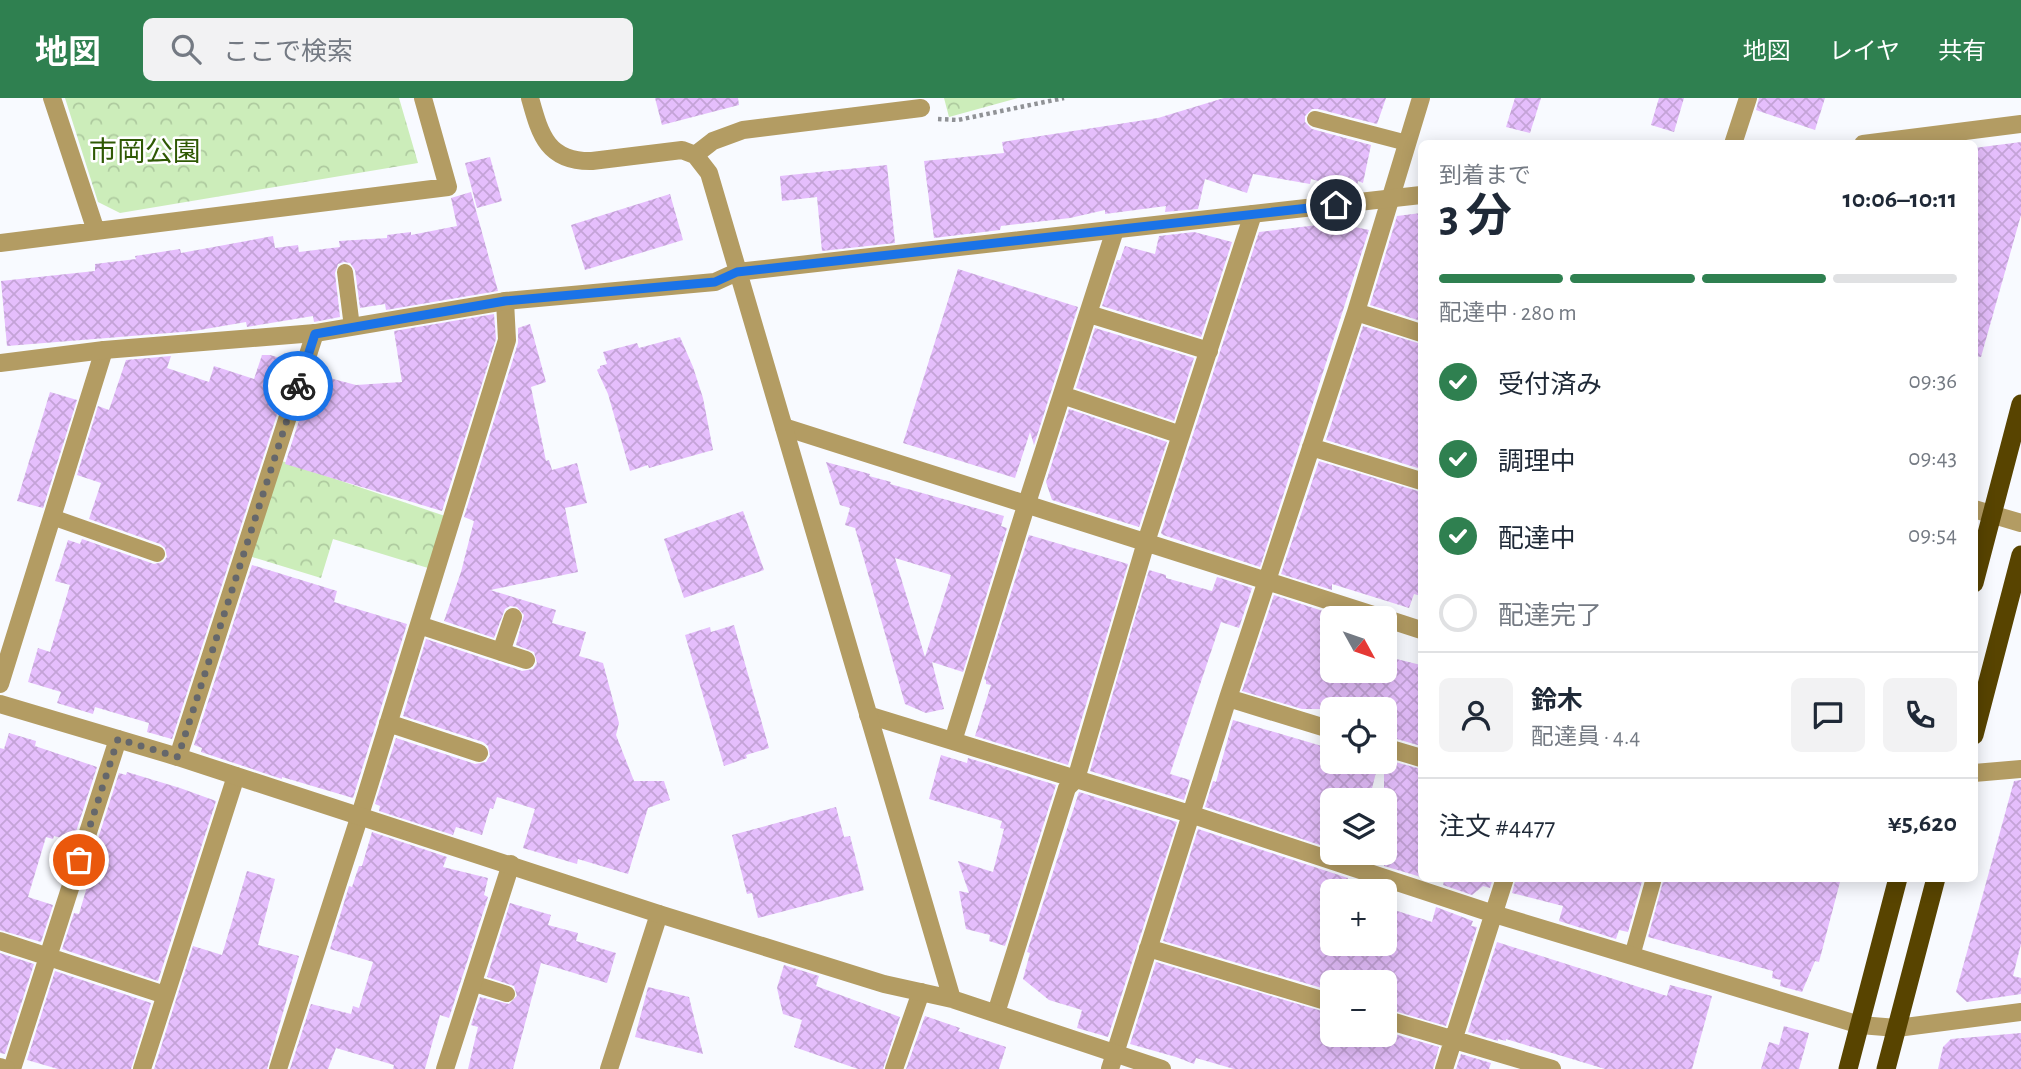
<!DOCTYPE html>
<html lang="ja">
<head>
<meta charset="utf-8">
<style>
	:root { --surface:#fff; --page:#f2f2f3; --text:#1f2937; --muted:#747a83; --line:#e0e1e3; --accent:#2f8050 }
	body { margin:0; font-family:"Alegreya Sans","Noto Sans JP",sans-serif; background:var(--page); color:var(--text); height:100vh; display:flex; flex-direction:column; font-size:26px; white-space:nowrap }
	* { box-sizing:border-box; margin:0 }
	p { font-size:23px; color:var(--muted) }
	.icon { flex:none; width:38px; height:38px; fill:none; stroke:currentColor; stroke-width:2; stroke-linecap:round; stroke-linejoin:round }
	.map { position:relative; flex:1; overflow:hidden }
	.details { position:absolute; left:1418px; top:42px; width:560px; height:742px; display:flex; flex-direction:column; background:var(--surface); border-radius:10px; box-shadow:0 4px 18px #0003 }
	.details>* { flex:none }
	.needle { width:46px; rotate:130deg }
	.controls { position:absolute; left:1320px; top:508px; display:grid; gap:14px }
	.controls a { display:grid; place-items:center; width:77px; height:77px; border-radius:10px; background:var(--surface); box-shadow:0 4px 18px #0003; font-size:35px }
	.pin { position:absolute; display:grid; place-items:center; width:60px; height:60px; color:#fff; margin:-30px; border:4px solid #fff; border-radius:50%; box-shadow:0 2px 7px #0007 }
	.courier { position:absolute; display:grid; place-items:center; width:70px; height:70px; margin:-35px; border:5px solid #1a73e8; border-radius:50%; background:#fff; color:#222; box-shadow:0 2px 9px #0007 }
	.headline em { font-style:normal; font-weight:700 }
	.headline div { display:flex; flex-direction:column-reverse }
	.headline { display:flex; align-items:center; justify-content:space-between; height:119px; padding:0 21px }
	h1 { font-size:46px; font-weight:700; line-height:52px }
	.bar { display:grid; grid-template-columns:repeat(4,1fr); gap:10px 7px; align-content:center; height:84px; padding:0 21px }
	.bar i { height:9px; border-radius:5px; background:var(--line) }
	.bar .active { background:var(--accent) }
	.bar p { grid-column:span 4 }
	.line { display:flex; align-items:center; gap:18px; padding:0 21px; border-top:2px solid var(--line) }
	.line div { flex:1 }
	.round { display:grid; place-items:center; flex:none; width:74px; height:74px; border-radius:10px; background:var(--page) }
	ol { padding:0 21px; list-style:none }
	li { display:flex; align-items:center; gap:21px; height:77px }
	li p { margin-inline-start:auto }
	li .icon { padding:7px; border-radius:50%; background:var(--accent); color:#fff; stroke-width:4 }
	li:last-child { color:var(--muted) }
	li i { width:38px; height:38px; border:4px solid var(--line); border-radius:50% }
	header { display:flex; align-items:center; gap:42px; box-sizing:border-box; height:98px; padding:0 35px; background:var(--accent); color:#fff }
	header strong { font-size:33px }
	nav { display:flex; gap:38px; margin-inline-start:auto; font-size:24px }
	.search { width:490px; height:63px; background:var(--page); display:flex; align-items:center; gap:18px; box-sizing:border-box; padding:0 24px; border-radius:10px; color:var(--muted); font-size:26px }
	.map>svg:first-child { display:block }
</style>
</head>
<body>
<header>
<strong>地図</strong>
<div class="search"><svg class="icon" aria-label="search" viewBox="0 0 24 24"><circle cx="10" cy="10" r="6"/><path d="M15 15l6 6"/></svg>ここで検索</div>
<nav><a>地図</a><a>レイヤ</a><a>共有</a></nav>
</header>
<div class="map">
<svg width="2021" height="971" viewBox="0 0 2021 971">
	<defs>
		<pattern id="park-crowns" width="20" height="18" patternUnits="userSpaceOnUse" patternTransform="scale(1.75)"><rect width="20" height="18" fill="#ccedba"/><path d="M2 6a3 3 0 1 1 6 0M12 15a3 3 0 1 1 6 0" fill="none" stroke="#aeca9f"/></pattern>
		<pattern id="building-cross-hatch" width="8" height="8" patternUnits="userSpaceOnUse" patternTransform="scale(1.75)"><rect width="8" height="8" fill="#e5befc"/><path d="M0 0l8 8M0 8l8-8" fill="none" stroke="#c4a3d7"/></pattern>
	</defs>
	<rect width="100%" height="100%" fill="#f8faff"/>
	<!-- park -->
	<path fill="url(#park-crowns)" d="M 65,0 L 399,0 L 418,65 L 120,115 L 98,104 Z
		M 944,0 L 1018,0 L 949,19 Z
		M 279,362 L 445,418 L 428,470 L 333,441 L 321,480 L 249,458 Z"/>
	<!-- building -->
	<path fill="url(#building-cross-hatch)" fill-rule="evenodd" d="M 655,0 L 738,0 L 739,7 L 662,27 Z
		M 1224,0 L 1386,0 L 1377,26 L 1318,11 L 1312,11 L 1305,18 L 1305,24 L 1312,31 L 1371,47 L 1363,85 L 1358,83 L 1356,93 L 1311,81 L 1310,86 L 1253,76 L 1247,95 L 1205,81 L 1198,111 L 1165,114 L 1166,108 L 1105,116 L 1105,112 L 1070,120 L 1001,128 L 1000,132 L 934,140 L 924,63 L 1004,55 L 1002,44 L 1158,20 Z
		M 1515,0 L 1541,0 L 1530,35 L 1506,29 Z
		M 1659,0 L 1684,0 L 1674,34 L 1651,27 Z
		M 1759,0 L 1825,0 L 1815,32 L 1756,12 Z
		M 2021,44 L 2021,117 L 1981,259 L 1974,258 L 1974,50 Z
		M 490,59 L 502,103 L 477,110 L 465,65 Z
		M 887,67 L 895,145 L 822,153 L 817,99 L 782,103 L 780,78 Z
		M 471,94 L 498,193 L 386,212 L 385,206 L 360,210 L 355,172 L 350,165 L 344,164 L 338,166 L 335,175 L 340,219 L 314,224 L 313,218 L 247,229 L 246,224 L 194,233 L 7,248 L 1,183 L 95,173 L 95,166 L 136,161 L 135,158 L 180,151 L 181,155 L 273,138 L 275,150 L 298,147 L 299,154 L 340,149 L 339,143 L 387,140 L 387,137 L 411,134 L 411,137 L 457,128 L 451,100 Z
		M 670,96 L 683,142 L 585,172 L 571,127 Z
		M 1421,115 L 1421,223 L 1370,207 L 1397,118 Z
		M 1351,123 L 1350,128 L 1369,132 L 1260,469 L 1163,437 L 1161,435 L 1259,134 Z
		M 1194,134 L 1232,144 L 1201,239 L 1102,208 L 1117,162 L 1120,162 L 1125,148 L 1155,156 L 1159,138 Z
		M 958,171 L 1078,209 L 1034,347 L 1030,334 L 1015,380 L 903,345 Z
		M 494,216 L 496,241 L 442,413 L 285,366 L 314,276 L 356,287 L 402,284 L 394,233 Z
		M 530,226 L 546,284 L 531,289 L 546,363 L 549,362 L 552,372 L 577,365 L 587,405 L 565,410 L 578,474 L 490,492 L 556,512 L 552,525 L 586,534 L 579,558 L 603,565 L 619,625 L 616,637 L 634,683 L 664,683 L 670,702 L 648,710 L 628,776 L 578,761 L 577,766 L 523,750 L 535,711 L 497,699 L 493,711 L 490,710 L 482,737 L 456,729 L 453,737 L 379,713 L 380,708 L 375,706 L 396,640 L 475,666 L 486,664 L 490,658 L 488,648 L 483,644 L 403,618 L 426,541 L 522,573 L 533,571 L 537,565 L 534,554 L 516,547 L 524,517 L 517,509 L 510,508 L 505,511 L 494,540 L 444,523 L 461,474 L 474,423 L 464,419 L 518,245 L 518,230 Z
		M 1363,228 L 1421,246 L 1421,371 L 1326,342 Z
		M 1095,230 L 1194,260 L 1174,323 L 1076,290 Z
		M 680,239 L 693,269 L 703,300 L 713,352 L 649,370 L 648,367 L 630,373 L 608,296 L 597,272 L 600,270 L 600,268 L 607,266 L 603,254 L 637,245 L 639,250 Z
		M 262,257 L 270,257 L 294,264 L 172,641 L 147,634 L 149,625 L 95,609 L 93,616 L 57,605 L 61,594 L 28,584 L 38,550 L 50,554 L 70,487 L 55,483 L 68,442 L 80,446 L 82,441 L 154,466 L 163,464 L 167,459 L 165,450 L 160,446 L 89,421 L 101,385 L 77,377 L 98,308 L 109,312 L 126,262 L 171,258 L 167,270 L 209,284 L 214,268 L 254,281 Z
		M 50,294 L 77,302 L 43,410 L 17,403 Z
		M 1069,311 L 1167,344 L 1139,429 L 1052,402 L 1046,384 Z
		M 1319,363 L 1421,394 L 1421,498 L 1414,496 L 1409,510 L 1332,486 L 1332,492 L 1281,476 Z
		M 826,364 L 870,376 L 869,378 L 891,384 L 890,386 L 1004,418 L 1001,428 L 1007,430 L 963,574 L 932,564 L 944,611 L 926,615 L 905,606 L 855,430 L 845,427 L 850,410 L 840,407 ZM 895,460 L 951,477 L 925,559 Z
		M 743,413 L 764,472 L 684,500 L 664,441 Z
		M 1029,437 L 1128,466 L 1068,667 L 975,638 L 991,587 L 986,586 L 986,582 L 984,581 Z
		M 252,467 L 337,493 L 334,504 L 407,526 L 353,700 L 282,679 L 282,681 L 201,654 L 202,650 L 194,647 Z
		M 1149,472 L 1166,477 L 1166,480 L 1212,493 L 1217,479 L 1252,490 L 1239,530 L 1221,524 L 1170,676 L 1190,682 L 1184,702 L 1090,673 Z
		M 1274,497 L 1332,516 L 1332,572 L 1384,572 L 1384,558 L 1421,567 L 1421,648 L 1390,639 L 1393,629 L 1384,627 L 1384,611 L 1302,611 L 1242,593 Z
		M 734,527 L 769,650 L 746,657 L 747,660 L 724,668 L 685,537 L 710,529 L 711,534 Z
		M 1233,622 L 1332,651 L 1332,663 L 1379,663 L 1369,702 L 1332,702 L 1332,751 L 1205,709 L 1213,683 L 1216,684 Z
		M 9,635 L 36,643 L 35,648 L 97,669 L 73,743 L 54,738 L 53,741 L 46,739 L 28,799 L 53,807 L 41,844 L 0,832 L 0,650 L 4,651 Z
		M 941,657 L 967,665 L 968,660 L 1056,687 L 1005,848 L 989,843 L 990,837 L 966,831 L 959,793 L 969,795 L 958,763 L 993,774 L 1004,731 L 1000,730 L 1002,723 L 929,701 Z
		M 1384,661 L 1421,671 L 1421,779 L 1384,768 L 1384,726 L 1389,710 L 1384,708 Z
		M 127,674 L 180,690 L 216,703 L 158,883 L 62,851 L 74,815 L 79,816 L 98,751 L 95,750 L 119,675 L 126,677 Z
		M 2021,682 L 2021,846 L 2013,878 L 2021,880 L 2021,896 L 1967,904 L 1956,894 L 2014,683 Z
		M 1079,694 L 1177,724 L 1108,939 L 1077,930 L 1082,912 L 1049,902 L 1023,881 L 1030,855 L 1027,854 Z
		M 836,709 L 844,739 L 850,738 L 864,792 L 758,820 L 752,795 L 747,796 L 732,737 Z
		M 1198,731 L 1348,780 L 1344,793 L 1332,793 L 1332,823 L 1325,845 L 1384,845 L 1384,792 L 1396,796 L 1391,811 L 1432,824 L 1436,809 L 1473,823 L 1471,828 L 1477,829 L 1446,928 L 1384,910 L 1384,884 L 1332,884 L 1332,893 L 1163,843 Z
		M 372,734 L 447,759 L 443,769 L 488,780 L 484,797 L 488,799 L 449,920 L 440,917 L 425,971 L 393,971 L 394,967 L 336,950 L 328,971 L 290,971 L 311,906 L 351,916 L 353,908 L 359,910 L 373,864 L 330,851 L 349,788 L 352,789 L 359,768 L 362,768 Z
		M 247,773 L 275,781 L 258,847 L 299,858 L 267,971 L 154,971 L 193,848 L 222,857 Z
		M 1445,780 L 1493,780 L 1490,790 L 1483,788 L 1472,797 L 1443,787 Z
		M 1516,780 L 1643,780 L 1628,834 L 1619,832 L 1616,841 L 1559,823 L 1563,808 L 1512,795 Z
		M 1664,780 L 1841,780 L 1819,864 L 1815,863 L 1802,894 L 1780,888 L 1781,882 L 1772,880 L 1773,873 L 1648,839 Z
		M 510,805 L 551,817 L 548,827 L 578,835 L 576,843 L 616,855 L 607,885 L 541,865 L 513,971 L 468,971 L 478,929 L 471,927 L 480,899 L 509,906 L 517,898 L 514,888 L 487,879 Z
		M 1497,844 L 1667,898 L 1670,887 L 1712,898 L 1692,971 L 1605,971 L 1506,941 L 1506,943 L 1498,941 L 1498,943 L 1468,934 Z
		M 0,855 L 34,866 L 5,956 L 0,955 Z
		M 1156,864 L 1332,916 L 1332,936 L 1384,936 L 1384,933 L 1439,949 L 1433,971 L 1234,971 L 1196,960 L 1194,966 L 1176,959 L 1130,946 Z
		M 784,867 L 819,878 L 816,888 L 900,919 L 883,971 L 858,971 L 794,949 L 802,922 L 783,916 L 777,890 Z
		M 55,873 L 151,905 L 131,971 L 58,971 L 27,962 Z
		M 648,889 L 689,899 L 703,956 L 635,939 Z
		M 925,918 L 960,930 L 958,933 L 1006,949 L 999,971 L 906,971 Z
		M 1784,928 L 1809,935 L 1799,971 L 1761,971 L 1769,944 L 1779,947 Z
		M 2021,935 L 2021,971 L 1938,971 L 1943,949 L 1951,941 Z
		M 1461,956 L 1491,965 L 1489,971 L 1456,971 Z"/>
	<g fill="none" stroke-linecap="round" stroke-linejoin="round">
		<!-- path -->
		<path stroke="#909296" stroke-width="4.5" stroke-dasharray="3.5 3.5" stroke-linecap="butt" d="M 938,21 L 958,22 L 1064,0"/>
		<!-- service -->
		<path stroke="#b39c63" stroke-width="16" d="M 1315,21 L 1407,45
			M 345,174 L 352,229
			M 52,419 L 157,456
			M 1632,858 L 1654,780
			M 472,885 L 507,896"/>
		<!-- minor -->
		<path stroke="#b39c63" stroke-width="18" d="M 52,0 L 96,133
			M 1733,46 L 1748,0
			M 695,57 L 713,43 L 743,32 L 921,10
			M 0,145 L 448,89 L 423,0
			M 1356,214 L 1421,235
			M 1089,216 L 1209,253
			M 1062,297 L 1181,337
			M 784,329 L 1383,520
			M 1311,349 L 1421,383
			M 1974,411 L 2021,425
			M 1384,520 L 1421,532
			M 419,527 L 526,562
			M 501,554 L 513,519
			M 0,586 L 104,252
			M 1228,600 L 1332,632
			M 868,617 L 1190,716 L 1494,816 L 1860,927 L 1897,930 L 2021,914
			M 388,625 L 479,655
			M 953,643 L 1026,408 L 1115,132
			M 1384,649 L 1421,660
			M 178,659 L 315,235
			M 1974,675 L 2021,671
			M 0,843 L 165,897
			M 1148,850 L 1332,905
			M 996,915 L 1067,690 L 1076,681 L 1146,444 L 1253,116
			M 1384,921 L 1552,971
			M 12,971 L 118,641
			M 142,971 L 236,678
			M 278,971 L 360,717 L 507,242 L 505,203
			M 445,971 L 511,766
			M 609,971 L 659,816
			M 894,971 L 921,894
			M 1110,971 L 1228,600 L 1356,214 L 1421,0
			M 1444,971 L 1505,780"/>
		<!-- tertiary -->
		<path stroke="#b39c63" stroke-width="18" d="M 530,0 C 540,36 547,64 592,63 L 682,52 L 695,57 L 709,75 L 952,901
			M 1863,46 L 2021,26
			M 0,265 L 104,252 L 315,235 L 505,203 L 715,184 L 737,174 L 1421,97
			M 0,606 L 178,659 L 659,816 L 884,886 L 952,901 L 1162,971
			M 0,969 L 6,971"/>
		<!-- trunk -->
		<path stroke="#584400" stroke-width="19" d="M 1974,485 L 2021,306
			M 1974,637 L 2021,457
			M 1848,971 L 1898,780
			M 1886,971 L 1936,780"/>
	</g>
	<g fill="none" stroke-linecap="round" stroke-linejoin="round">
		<!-- done -->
		<path stroke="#65676b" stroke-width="7" stroke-dasharray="0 12.6" d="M 79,762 L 118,641 L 178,659 L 298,288"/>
		<!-- route -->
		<path stroke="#1a73e8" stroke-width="9" d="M 298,288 L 315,236 L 505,203 L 715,184 L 737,174 L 1336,107"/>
	</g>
	<g text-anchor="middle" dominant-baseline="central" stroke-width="5" stroke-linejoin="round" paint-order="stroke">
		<!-- park labels -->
		<g font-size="28" fill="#2f5904" stroke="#fff">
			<text x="145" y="55">市岡公園</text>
		</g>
	</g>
</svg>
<div class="controls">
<a><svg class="needle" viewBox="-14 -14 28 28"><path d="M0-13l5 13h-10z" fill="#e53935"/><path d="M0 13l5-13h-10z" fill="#747a83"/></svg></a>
<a><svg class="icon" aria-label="locate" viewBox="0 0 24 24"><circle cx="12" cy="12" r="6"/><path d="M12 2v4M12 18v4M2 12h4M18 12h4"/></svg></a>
<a><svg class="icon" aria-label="layers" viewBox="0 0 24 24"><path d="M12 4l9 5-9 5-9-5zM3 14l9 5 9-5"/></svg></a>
<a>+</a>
<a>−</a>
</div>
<div class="pin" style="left:79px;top:762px;background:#ea580c"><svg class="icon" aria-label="bag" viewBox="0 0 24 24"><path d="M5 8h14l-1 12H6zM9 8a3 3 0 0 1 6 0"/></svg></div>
<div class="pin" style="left:1336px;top:107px;background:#1f2937"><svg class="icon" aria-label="home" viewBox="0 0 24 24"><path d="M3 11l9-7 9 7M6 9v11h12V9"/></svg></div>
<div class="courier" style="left:298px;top:288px"><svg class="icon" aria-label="bike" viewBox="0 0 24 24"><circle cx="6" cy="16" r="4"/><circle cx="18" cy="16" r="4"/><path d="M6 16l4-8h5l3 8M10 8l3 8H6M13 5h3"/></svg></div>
<section class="details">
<div class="headline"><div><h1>3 分</h1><p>到着まで</p></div><em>10:06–10:11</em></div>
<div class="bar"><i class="active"></i><i class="active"></i><i class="active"></i><i></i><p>配達中 · 280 m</p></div>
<ol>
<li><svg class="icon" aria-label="check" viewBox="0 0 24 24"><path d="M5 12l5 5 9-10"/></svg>受付済み<p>09:36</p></li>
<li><svg class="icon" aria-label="check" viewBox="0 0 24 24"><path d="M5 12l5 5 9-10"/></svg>調理中<p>09:43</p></li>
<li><svg class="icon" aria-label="check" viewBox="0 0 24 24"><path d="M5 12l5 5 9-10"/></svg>配達中<p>09:54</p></li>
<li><i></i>配達完了</li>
</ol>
<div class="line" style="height:126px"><a class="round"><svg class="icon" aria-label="person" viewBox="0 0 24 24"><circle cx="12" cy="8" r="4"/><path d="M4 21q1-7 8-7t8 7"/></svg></a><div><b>鈴木</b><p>配達員 · 4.4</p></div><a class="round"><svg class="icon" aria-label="chat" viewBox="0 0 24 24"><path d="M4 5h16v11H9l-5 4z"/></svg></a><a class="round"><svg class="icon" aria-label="phone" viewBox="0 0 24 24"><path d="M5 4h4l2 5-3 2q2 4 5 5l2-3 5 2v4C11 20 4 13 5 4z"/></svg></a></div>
<div class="line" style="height:91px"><div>注文 #4477</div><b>¥5,620</b></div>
</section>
</div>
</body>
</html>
